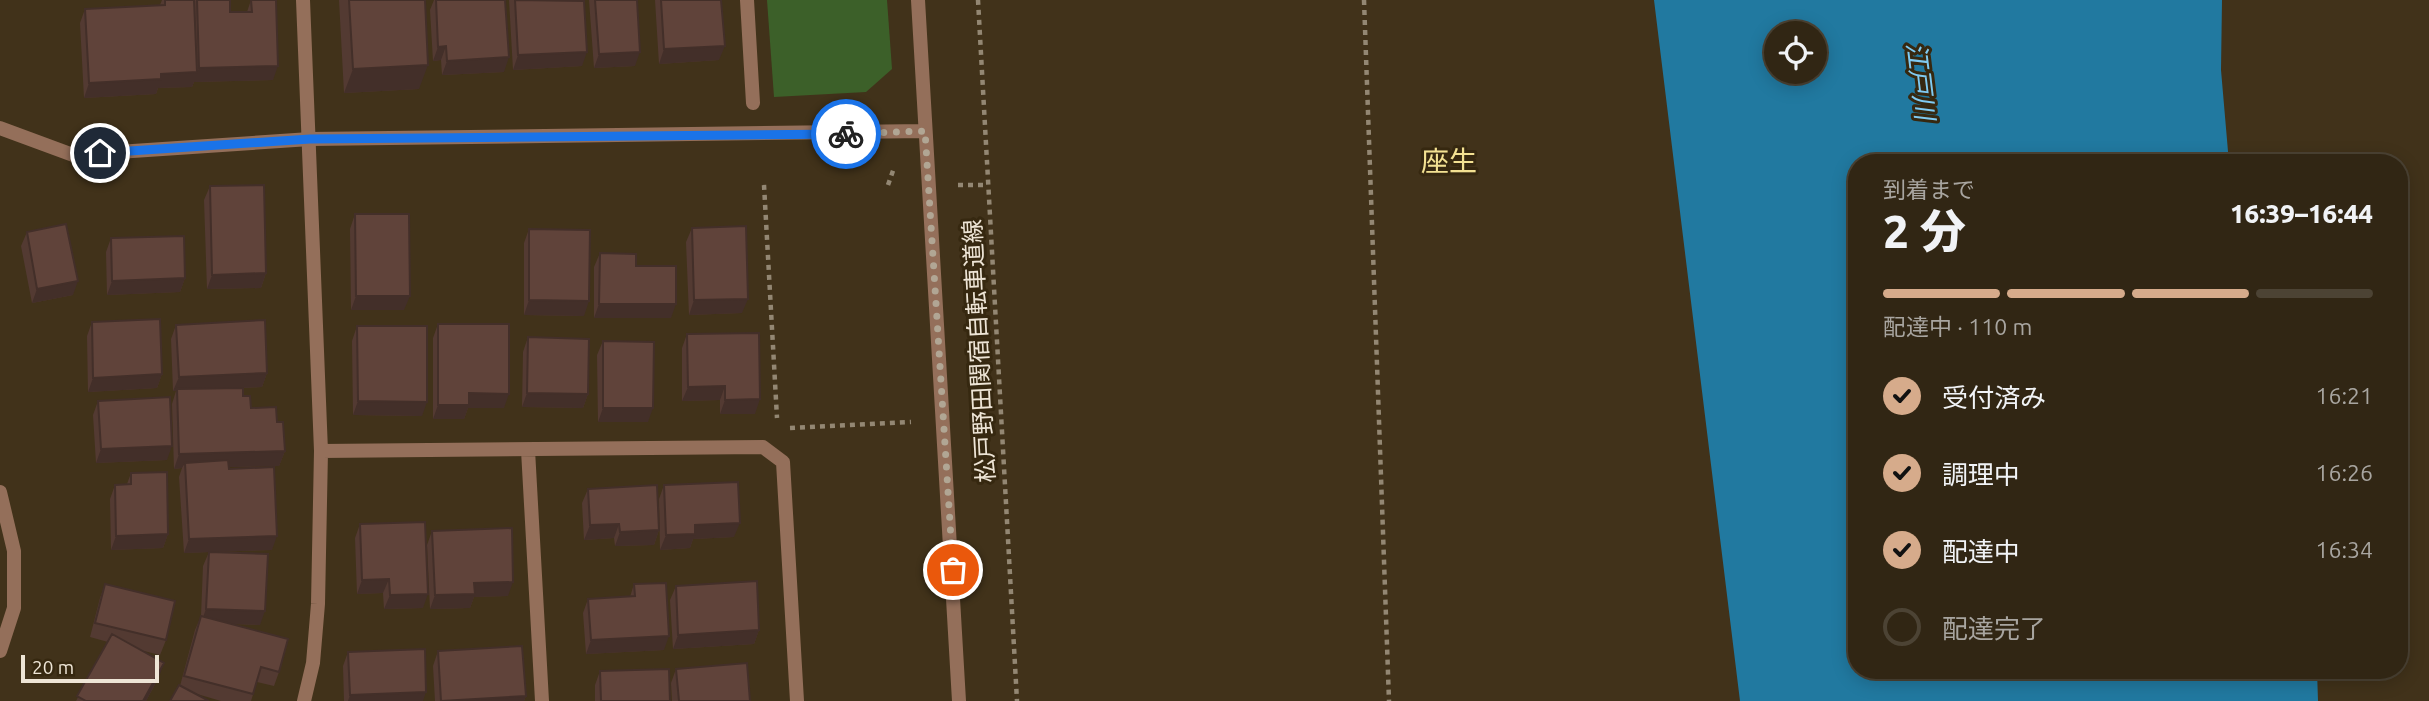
<!DOCTYPE html>
<html lang="ja">
<head>
<meta charset="utf-8">
<style>
	:root { --surface:#312614; --page:#392e1d; --text:#f1f3f6; --muted:#a8a5a0; --line:#4c4334; --accent:#d6ab8b }
	body { margin:0; font-family:Ubuntu,"Noto Sans JP",sans-serif; background:var(--page); color:var(--text); height:100vh; display:flex; flex-direction:column; font-size:26px; white-space:nowrap }
	* { box-sizing:border-box; margin:0 }
	p { font-size:23px; color:var(--muted) }
	.icon { flex:none; width:38px; height:38px; fill:none; stroke:currentColor; stroke-width:2; stroke-linecap:round; stroke-linejoin:round }
	.map { position:relative; flex:1; overflow:hidden }
	.drawer { position:absolute; left:1848px; top:154px; width:560px; height:525px; display:flex; flex-direction:column; background:var(--surface); border-radius:28px; box-shadow:0 4px 18px #0003,0 0 0 2px var(--line) }
	.drawer>* { flex:none }
	.buttons { position:absolute; left:1764px; top:21px; display:grid; gap:14px }
	.buttons a { display:grid; place-items:center; width:63px; height:63px; border-radius:50%; background:var(--surface); box-shadow:0 4px 18px #0003,0 0 0 2px var(--line); font-size:35px }
	.scale { position:absolute; left:21px; bottom:18px; width:138px; box-sizing:border-box; padding-left:7px; border:4px solid #eee5d6; border-top:0; font-size:19px; line-height:24px; white-space:nowrap; color:#eee5d6; -webkit-text-stroke:5px #362810; paint-order:stroke }
	.pin { position:absolute; display:grid; place-items:center; width:60px; height:60px; color:#fff; margin:-30px; border:4px solid #fff; border-radius:50%; box-shadow:0 2px 7px #0007 }
	.courier { position:absolute; display:grid; place-items:center; width:70px; height:70px; margin:-35px; border:5px solid #1a73e8; border-radius:50%; background:#fff; color:#222; box-shadow:0 2px 9px #0007 }
	.headline em { font-style:normal; font-weight:800 }
	.headline div { display:flex; flex-direction:column-reverse }
	.headline { display:flex; align-items:center; justify-content:space-between; height:119px; padding:0 35px }
	h1 { font-size:46px; font-weight:800; line-height:52px }
	.bar { display:grid; grid-template-columns:repeat(4,1fr); gap:10px 7px; align-content:center; height:84px; padding:0 35px }
	.bar i { height:9px; border-radius:5px; background:var(--line) }
	.bar .active { background:var(--accent) }
	.bar p { grid-column:span 4 }
	ol { padding:0 35px; list-style:none }
	li { display:flex; align-items:center; gap:21px; height:77px }
	li p { margin-inline-start:auto }
	li .icon { padding:7px; border-radius:50%; background:var(--accent); color:#111; stroke-width:4 }
	li:last-child { color:var(--muted) }
	li i { width:38px; height:38px; border:4px solid var(--line); border-radius:50% }
	.map>svg:first-child { display:block }
</style>
</head>
<body>
<div class="map">
<svg width="2429" height="701" viewBox="0 0 2429 701">
	<rect width="100%" height="100%" fill="#41321a"/>
	<!-- green -->
	<path fill="#3c6029" d="M 767,0 L 887,0 L 892,69 L 866,92 L 774,97 Z"/>
	<!-- water -->
	<path fill="#2179a0" fill-rule="evenodd" d="M 1654,0 L 2222,0 L 2221,70 L 2229,163 L 1857,163 L 1857,670 L 2317,670 L 2318,701 L 1740,701 ZM 1776,33 L 1815,33 L 1815,72 L 1776,72 Z"/>
	<g fill="none" stroke-linecap="round" stroke-linejoin="round">
		<!-- path -->
		<path stroke="#938773" stroke-width="4.5" stroke-dasharray="5 5" stroke-linecap="butt" d="M 978,0 L 1017,701
			M 1364,0 L 1389,701
			M 764,185 L 777,418
			M 888,185 L 894,168
			M 958,185 L 988,185
			M 790,428 L 911,422"/>
		<!-- pedestrian -->
		<path stroke="#946f5a" stroke-width="14" d="M 747,0 L 753,103"/>
		<!-- minor -->
		<path stroke="#946f5a" stroke-width="14" d="M 303,0 L 321,451 L 318,604 L 313,663 L 304,701
			M 528,450 L 542,701
			M 321,451 L 763,447 L 783,462 L 797,701
			M 0,492 L 14,551 L 14,608 L 0,651"/>
		<!-- tertiary -->
		<path stroke="#946f5a" stroke-width="14" d="M 918,0 L 959,701
			M 0,128 L 73,155 L 310,139 L 925,131"/>
	</g>
	<!-- wall -->
	<path fill="#533a32" d="M 162,0 L 230,0 L 230,12 L 247,12 L 251,0 L 273,80 L 194,82 L 192,87 L 158,88 L 156,94 L 84,98 L 80,23 L 85,9 L 160,5 Z
		M 339,0 L 425,0 L 419,89 L 344,93 Z
		M 434,0 L 505,0 L 504,72 L 442,75 L 441,60 L 433,61 L 430,10 Z
		M 509,0 L 574,0 L 582,66 L 513,70 Z
		M 589,0 L 637,0 L 635,66 L 594,68 Z
		M 655,0 L 721,0 L 719,60 L 659,64 Z
		M 210,186 L 266,273 L 261,288 L 207,289 L 204,200 Z
		M 355,214 L 404,310 L 351,310 L 350,229 Z
		M 692,228 L 742,313 L 689,315 L 686,242 Z
		M 529,229 L 584,316 L 524,315 L 524,243 Z
		M 27,232 L 73,295 L 32,303 L 21,246 Z
		M 111,238 L 185,278 L 180,292 L 107,295 L 106,252 Z
		M 600,253 L 636,266 L 671,318 L 594,318 L 594,267 Z
		M 92,322 L 162,374 L 157,388 L 88,392 L 87,336 Z
		M 438,324 L 504,408 L 468,408 L 464,419 L 433,419 L 433,338 Z
		M 176,325 L 267,373 L 262,387 L 243,388 L 243,396 L 251,408 L 277,422 L 285,451 L 279,466 L 229,467 L 272,550 L 211,552 L 260,625 L 232,624 L 279,672 L 274,686 L 257,682 L 251,701 L 221,701 L 197,694 L 180,686 L 195,630 L 201,616 L 203,566 L 209,552 L 184,553 L 179,477 L 182,468 L 174,469 L 172,404 L 176,391 L 173,391 L 171,339 Z
		M 357,326 L 422,416 L 353,415 L 352,341 Z
		M 687,334 L 755,414 L 720,414 L 720,400 L 682,401 L 682,348 Z
		M 528,337 L 588,394 L 583,408 L 522,407 L 523,352 Z
		M 603,341 L 648,422 L 598,422 L 597,355 Z
		M 98,401 L 167,460 L 96,463 L 93,415 Z
		M 131,473 L 168,534 L 163,548 L 111,550 L 110,499 L 115,485 L 127,484 Z
		M 664,485 L 734,537 L 693,539 L 690,548 L 660,550 L 659,499 Z
		M 588,489 L 659,530 L 654,545 L 615,546 L 614,538 L 584,540 L 582,503 Z
		M 360,524 L 423,608 L 384,609 L 383,593 L 357,594 L 355,538 Z
		M 432,531 L 508,596 L 474,597 L 470,608 L 430,609 L 427,545 Z
		M 105,584 L 166,640 L 160,655 L 140,650 L 159,677 L 146,701 L 76,701 L 108,642 L 90,637 L 100,598 Z
		M 634,584 L 664,650 L 586,654 L 583,613 L 588,599 L 630,597 Z
		M 676,586 L 759,630 L 754,644 L 673,649 L 670,600 Z
		M 438,651 L 526,696 L 524,701 L 435,701 L 433,666 Z
		M 348,652 L 423,701 L 344,701 L 343,666 Z
		M 676,669 L 750,701 L 672,701 L 671,683 Z
		M 600,671 L 670,701 L 595,701 L 595,685 Z"/>
	<!-- shaded-wall -->
	<path fill="#432f29" d="M 446,46 L 441,60 L 433,61 L 438,47 Z
		M 725,46 L 719,60 L 659,64 L 664,49 Z
		M 587,52 L 582,66 L 513,70 L 518,55 Z
		M 640,52 L 635,66 L 594,68 L 599,54 Z
		M 509,57 L 504,72 L 442,75 L 447,61 Z
		M 428,65 L 419,89 L 344,93 L 353,69 Z
		M 278,66 L 273,80 L 194,82 L 192,87 L 158,88 L 156,94 L 84,98 L 89,83 L 161,74 L 197,72 L 199,68 Z
		M 266,273 L 261,288 L 207,289 L 212,275 Z
		M 185,278 L 180,292 L 107,295 L 112,281 Z
		M 78,281 L 73,295 L 32,303 L 37,289 Z
		M 356,296 L 410,296 L 404,310 L 351,310 Z
		M 748,299 L 742,313 L 689,315 L 694,300 Z
		M 529,300 L 589,301 L 584,316 L 524,315 Z
		M 599,304 L 676,304 L 671,318 L 594,318 Z
		M 267,373 L 262,387 L 173,391 L 179,377 Z
		M 162,374 L 157,388 L 88,392 L 93,378 Z
		M 725,386 L 720,400 L 682,401 L 688,387 Z
		M 469,393 L 509,394 L 504,408 L 468,408 L 464,419 L 433,419 L 438,405 Z
		M 527,393 L 588,394 L 583,408 L 522,407 Z
		M 760,399 L 755,414 L 720,414 L 725,400 Z
		M 358,401 L 427,402 L 422,416 L 353,415 Z
		M 603,408 L 653,408 L 648,422 L 598,422 Z
		M 172,446 L 167,460 L 96,463 L 101,449 Z
		M 285,451 L 279,466 L 185,468 L 185,463 L 182,468 L 174,469 L 179,454 Z
		M 740,523 L 734,537 L 693,539 L 690,548 L 660,550 L 666,535 L 695,525 Z
		M 619,524 L 614,538 L 584,540 L 590,525 Z
		M 659,530 L 654,545 L 615,546 L 620,532 Z
		M 168,534 L 163,548 L 111,550 L 116,536 Z
		M 277,536 L 272,550 L 184,553 L 189,539 Z
		M 389,579 L 383,593 L 357,594 L 362,580 Z
		M 513,582 L 508,596 L 474,597 L 470,608 L 430,609 L 435,595 L 474,583 Z
		M 428,594 L 423,608 L 384,609 L 390,595 Z
		M 206,609 L 265,611 L 260,625 L 201,623 Z
		M 759,630 L 754,644 L 673,649 L 678,635 Z
		M 669,636 L 664,650 L 586,654 L 591,640 Z
		M 164,663 L 159,677 L 146,701 L 143,701 Z
		M 426,692 L 423,701 L 348,701 L 350,695 Z
		M 526,696 L 524,701 L 441,701 Z"/>
	<!-- building -->
	<path fill="#60433a" stroke="#432f29" stroke-width="2" d="M 165,0 L 194,0 L 197,72 L 161,74 L 161,79 L 89,83 L 85,9 L 165,5 Z
		M 197,0 L 230,0 L 230,12 L 252,12 L 251,0 L 276,0 L 278,66 L 199,68 Z
		M 349,0 L 425,0 L 428,65 L 353,69 Z
		M 436,0 L 505,0 L 509,57 L 447,61 L 446,46 L 438,47 Z
		M 515,0 L 584,1 L 587,52 L 518,55 Z
		M 595,0 L 637,0 L 640,52 L 599,54 Z
		M 661,0 L 721,0 L 725,46 L 664,49 Z
		M 264,185 L 266,273 L 212,275 L 210,186 Z
		M 355,214 L 409,214 L 410,296 L 356,296 Z
		M 66,224 L 78,281 L 37,289 L 27,232 Z
		M 746,226 L 748,299 L 694,300 L 692,228 Z
		M 529,229 L 590,230 L 589,301 L 529,300 Z
		M 184,236 L 185,278 L 112,281 L 111,238 Z
		M 600,253 L 636,254 L 636,266 L 676,266 L 676,304 L 599,304 Z
		M 160,319 L 162,374 L 93,378 L 92,322 Z
		M 265,320 L 267,373 L 179,377 L 176,325 Z
		M 438,324 L 509,324 L 509,394 L 469,393 L 469,405 L 438,405 Z
		M 357,326 L 427,326 L 427,402 L 358,401 Z
		M 759,333 L 760,399 L 725,400 L 725,386 L 688,387 L 687,334 Z
		M 528,337 L 589,339 L 588,394 L 527,393 Z
		M 603,341 L 654,342 L 653,408 L 603,408 Z
		M 243,388 L 243,396 L 250,396 L 251,408 L 276,407 L 277,422 L 283,422 L 285,451 L 179,454 L 177,389 Z
		M 170,397 L 172,446 L 101,449 L 98,401 Z
		M 228,460 L 229,469 L 274,467 L 277,536 L 189,539 L 185,463 Z
		M 167,472 L 168,534 L 116,536 L 115,485 L 131,484 L 131,473 Z
		M 738,482 L 740,523 L 695,525 L 695,534 L 666,535 L 664,485 Z
		M 657,485 L 659,530 L 620,532 L 619,524 L 590,525 L 588,489 Z
		M 425,522 L 428,594 L 390,595 L 389,579 L 362,580 L 360,524 Z
		M 512,528 L 513,582 L 474,583 L 475,594 L 435,595 L 432,531 Z
		M 209,552 L 268,554 L 265,611 L 206,609 Z
		M 757,581 L 759,630 L 678,635 L 676,586 Z
		M 666,583 L 669,636 L 591,640 L 588,599 L 635,596 L 634,584 Z
		M 105,584 L 175,601 L 166,640 L 95,623 Z
		M 201,616 L 288,639 L 279,672 L 261,667 L 253,694 L 184,676 Z
		M 112,634 L 164,663 L 143,701 L 86,701 L 77,696 Z
		M 522,646 L 526,696 L 441,701 L 438,651 Z
		M 425,649 L 426,692 L 350,695 L 348,652 Z
		M 747,663 L 750,701 L 679,701 L 676,669 Z
		M 669,669 L 670,701 L 601,701 L 600,671 Z
		M 179,685 L 209,701 L 170,701 Z"/>
	<g fill="none" stroke-linecap="round" stroke-linejoin="round">
		<!-- done -->
		<path stroke="#b1a694" stroke-width="7" stroke-dasharray="0 12.6" d="M 846,134 L 925,131 L 953,570"/>
		<!-- route -->
		<path stroke="#1a73e8" stroke-width="9" d="M 100,153 L 310,139 L 846,134"/>
	</g>
	<g text-anchor="middle" dominant-baseline="central" stroke-width="6" stroke-linejoin="round" paint-order="stroke">
		<!-- street labels -->
		<g font-size="24" fill="#eee5d6" stroke="#362810">
			<text transform="translate(979 351) rotate(-93)">松戸野田関宿自転車道線</text>
		</g>
		<!-- water labels -->
		<g font-size="26" font-style="italic" fill="#80cbf2" stroke="#362810">
			<text transform="translate(1921 81) rotate(83)">江戸川</text>
		</g>
		<!-- quarter labels -->
		<g font-size="28" fill="#f3e192" stroke="#362810">
			<text x="1449" y="160">座生</text>
		</g>
	</g>
</svg>
<div class="buttons">
<a><svg class="icon" aria-label="locate" viewBox="0 0 24 24"><circle cx="12" cy="12" r="6"/><path d="M12 2v4M12 18v4M2 12h4M18 12h4"/></svg></a>
</div>
<div class="scale">20 m</div>
<div class="pin" style="left:953px;top:570px;background:#ea580c"><svg class="icon" aria-label="bag" viewBox="0 0 24 24"><path d="M5 8h14l-1 12H6zM9 8a3 3 0 0 1 6 0"/></svg></div>
<div class="pin" style="left:100px;top:153px;background:#1f2937"><svg class="icon" aria-label="home" viewBox="0 0 24 24"><path d="M3 11l9-7 9 7M6 9v11h12V9"/></svg></div>
<div class="courier" style="left:846px;top:134px"><svg class="icon" aria-label="bike" viewBox="0 0 24 24"><circle cx="6" cy="16" r="4"/><circle cx="18" cy="16" r="4"/><path d="M6 16l4-8h5l3 8M10 8l3 8H6M13 5h3"/></svg></div>
<section class="drawer">
<div class="headline"><div><h1>2 分</h1><p>到着まで</p></div><em>16:39–16:44</em></div>
<div class="bar"><i class="active"></i><i class="active"></i><i class="active"></i><i></i><p>配達中 · 110 m</p></div>
<ol>
<li><svg class="icon" aria-label="check" viewBox="0 0 24 24"><path d="M5 12l5 5 9-10"/></svg>受付済み<p>16:21</p></li>
<li><svg class="icon" aria-label="check" viewBox="0 0 24 24"><path d="M5 12l5 5 9-10"/></svg>調理中<p>16:26</p></li>
<li><svg class="icon" aria-label="check" viewBox="0 0 24 24"><path d="M5 12l5 5 9-10"/></svg>配達中<p>16:34</p></li>
<li><i></i>配達完了</li>
</ol>
</section>
</div>
</body>
</html>
